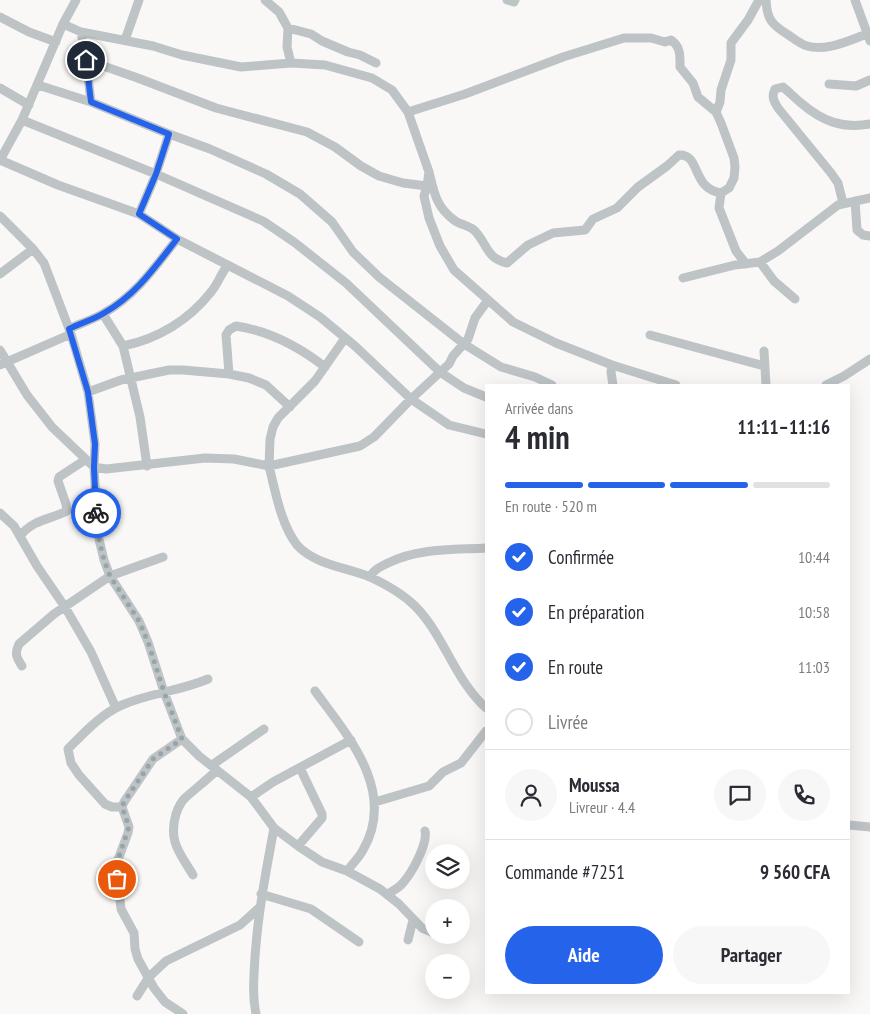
<!DOCTYPE html>
<html lang="fr">
<head>
<meta charset="utf-8">
<style>
	:root { --surface:#fff; --page:#f7f7f7; --text:#2b2b33; --muted:#7c7c81; --line:#e1e1e2; --accent:#2563eb }
	body { margin:0; font-family:"PT Sans Narrow",sans-serif; background:var(--page); color:var(--text); height:100vh; display:flex; flex-direction:column; font-size:19px; white-space:nowrap }
	* { box-sizing:border-box; margin:0 }
	p { font-size:16px; color:var(--muted) }
	.icon { flex:none; width:28px; height:28px; fill:none; stroke:currentColor; stroke-width:2; stroke-linecap:round; stroke-linejoin:round }
	.map { position:relative; flex:1; overflow:hidden }
	.side { position:absolute; left:485px; top:384px; width:365px; height:610px; display:flex; flex-direction:column; background:var(--surface); border-radius:0px; box-shadow:0 5px 20px #0002 }
	.side>* { flex:none }
	.buttons { position:absolute; left:425px; top:844px; display:grid; gap:10px }
	.buttons a { display:grid; place-items:center; width:45px; height:45px; border-radius:50%; background:var(--surface); box-shadow:0 5px 20px #0002; font-size:25px }
	.pin { position:absolute; display:grid; place-items:center; width:42px; height:42px; color:#fff; margin:-21px; border:2px solid #fff; border-radius:50%; box-shadow:0 1px 5px #0007 }
	.courier { position:absolute; display:grid; place-items:center; width:50px; height:50px; margin:-25px; border:4px solid #2563eb; border-radius:50%; background:#fff; color:#222; box-shadow:0 1px 6px #0007 }
	.headline em { font-style:normal; font-weight:700 }
	.headline div { display:flex; flex-direction:column-reverse }
	.headline { display:flex; align-items:center; justify-content:space-between; height:85px; padding:0 20px }
	h1 { font-size:32px; font-weight:700; line-height:38px }
	.bar { display:grid; grid-template-columns:repeat(4,1fr); gap:8px 5px; align-content:center; height:60px; padding:0 20px }
	.bar i { height:6px; border-radius:4px; background:var(--line) }
	.bar .on { background:var(--accent) }
	.bar p { grid-column:span 4 }
	.line { display:flex; align-items:center; gap:12px; padding:0 20px; border-top:1px solid var(--line) }
	.line div { flex:1 }
	.round { display:grid; place-items:center; flex:none; width:52px; height:52px; border-radius:26px; background:var(--page) }
	ol { padding:0 20px; list-style:none }
	li { display:flex; align-items:center; gap:15px; height:55px }
	li p { margin-inline-start:auto }
	li .icon { padding:5px; border-radius:50%; background:var(--accent); color:#fff; stroke-width:4 }
	li:last-child { color:var(--muted) }
	li i { width:28px; height:28px; border:2px solid var(--line); border-radius:50% }
	.primary-button { display:flex; gap:10px; margin-top:auto; padding:10px 20px }
	.primary-button a { flex:1; height:58px; border-radius:30px; background:var(--accent); color:#fff; font-size:20px; font-weight:700; line-height:58px; text-align:center }
	.primary-button a+a { background:var(--page); color:var(--text) }
	.map>svg:first-child { display:block }
</style>
</head>
<body>
<div class="map">
<svg width="870" height="1014" viewBox="0 0 870 1014">
	<rect width="100%" height="100%" fill="#f9f8f7"/>
	<g fill="none" stroke-linecap="round" stroke-linejoin="round">
		<!-- minor -->
		<path stroke="#bec3c6" stroke-width="9" d="M 265,0 L 279,12 L 288,28 L 287,47 L 291,63
			M 507,0 L 514,2 L 515,0
			M 766,0 C 767,19 771,24 787,34 C 793,38 800,44 807,46 C 826,52 850,40 867,34
			M 855,0 L 870,41
			M 0,17 L 29,32 L 56,42
			M 63,24 L 81,32 L 153,46 L 182,55 L 241,67 L 291,63 L 325,65 L 372,78 L 392,90 L 408,112 L 429,172 L 427,186 L 424,196 L 429,218 L 440,246 L 454,270 L 513,322 L 556,343 L 612,365 L 676,385
			M 288,28 L 311,34 L 322,41 L 348,52 L 360,55 L 376,63
			M 81,32 L 86,60 L 135,77 L 216,108 L 307,132 L 335,147 L 361,166 L 379,176 L 403,183 L 427,186
			M 125,40 L 139,0
			M 86,60 L 91,102
			M 829,84 L 856,86 L 870,80
			M 38,85 L 91,102 L 169,134 L 210,149 L 266,174 L 300,194 L 332,222 L 353,252 L 379,277 L 464,344 L 501,367 L 535,377 L 552,385
			M 0,88 L 29,105
			M 408,112 L 465,94 L 563,57 L 624,38 L 651,38 L 665,42 L 671,40 C 681,47 680,56 680,67 L 693,83 L 698,97 L 716,112 L 721,123 L 734,158 L 735,167 L 734,178 L 729,188 L 721,193 C 691,188 701,154 679,155 L 667,166 L 638,187 L 617,208 L 593,219 L 585,230 L 553,233 L 528,245 L 507,263 C 486,258 488,245 475,231 C 469,225 460,225 454,220 C 436,207 434,192 429,172
			M 716,112 L 720,102 L 721,90 L 731,60 L 731,43 L 748,20 L 759,0
			M 22,120 L 156,174 L 263,221 L 294,242 L 346,283 L 440,372 L 464,388 L 486,397
			M 0,160 L 58,185 L 139,214 L 177,239 L 288,296 L 320,317 L 355,346 L 411,399 L 433,414 L 449,425 L 486,434
			M 0,160 L 22,120 L 63,24 L 76,0
			M 721,193 L 719,208 L 736,251 L 746,264
			M 855,201 L 857,230 L 863,235 L 870,236
			M 843,203 L 838,183 L 831,173 L 778,108 C 774,101 771,97 775,89 L 783,87 C 789,92 795,98 801,103 C 822,121 842,129 870,124
			M 139,214 L 156,174 L 169,134
			M 0,216 L 33,249 L 44,263 L 71,334 L 88,392 L 95,444 L 94,467 L 98,535 L 104,560 L 110,576 L 139,621 L 148,642 L 164,692 L 182,739 L 199,756 L 251,797 L 274,828 L 298,846 L 322,862 L 347,871 L 380,889 L 399,904 L 422,928 L 434,933
			M 760,262 L 774,281 L 795,299
			M 0,274 L 33,249
			M 683,278 L 735,265 L 760,262 L 778,251 L 838,205 L 870,198
			M 103,314 L 123,346 L 140,417 L 147,466
			M 69,329 C 80,323 93,320 104,313 C 136,295 155,267 177,239
			M 650,335 L 764,366
			M 345,338 L 315,381 L 278,418 L 273,427 L 270,439 L 269,466 L 360,446 L 374,437 L 411,399 L 449,364 L 453,356 L 468,339 L 475,318 L 488,300
			M 123,346 C 158,339 189,320 211,292 C 218,284 221,273 228,265
			M 0,350 L 27,395 L 52,427 L 94,467 L 106,469 L 205,458 L 234,459 L 269,466 C 275,490 281,525 297,545 C 315,565 346,567 370,577 C 385,584 403,594 415,606 C 444,635 454,679 486,708
			M 764,351 L 766,385
			M 0,365 L 71,334
			M 612,365 L 611,372 L 613,385
			M 229,374 L 226,335 L 229,330 L 236,326 C 270,331 298,346 325,367
			M 826,385 L 844,376 L 870,359
			M 88,392 L 121,380 L 169,370 L 183,370 L 229,374 L 249,378 L 266,385 L 290,407
			M 0,513 L 14,526 L 37,566 L 65,607 L 91,652 L 116,708
			M 20,536 C 34,519 49,520 67,511 L 66,504 L 58,481 L 59,477 L 85,460
			M 370,577 C 374,569 380,567 388,563 C 418,548 453,550 486,548
			M 22,666 C 17,658 14,654 19,644 L 54,614 L 110,576 L 163,557
			M 315,691 C 348,736 397,791 363,850 C 359,858 352,864 347,871
			M 182,739 L 153,759 L 124,802 L 122,807 L 129,827 L 128,833 L 116,865 L 121,909 L 134,933 L 135,949 L 138,959 L 154,988 L 165,1002 L 183,1014
			M 212,765 L 264,729
			M 251,797 L 273,782 L 351,740
			M 375,802 L 429,786 L 443,772 L 461,763 L 486,731
			M 122,807 L 112,807 L 105,804 L 79,775 L 71,763 L 68,749 C 84,733 101,714 122,705 C 150,693 180,691 208,679
			M 849,825 L 870,827
			M 298,846 L 322,818 L 322,814 L 300,768
			M 193,875 C 180,853 168,842 176,814 C 178,808 180,803 185,798 C 196,788 207,780 217,770
			M 261,894 L 311,909 L 359,942
			M 388,894 C 392,891 397,889 401,885 C 411,875 428,844 425,831
			M 408,940 L 413,920
			M 137,996 L 149,977 L 166,961 L 240,925 L 260,907
			M 256,1014 C 252,995 254,976 255,957 C 258,913 266,871 274,828"/>
	</g>
	<g fill="none" stroke-linecap="round" stroke-linejoin="round">
		<!-- done -->
		<path stroke="#99a4a8" stroke-width="5" stroke-dasharray="0 9" d="M 96,513 L 98,535 L 104,560 L 110,576 L 139,621 L 148,642 L 164,692 L 182,739 L 153,759 L 124,802 L 122,807 L 129,827 L 116,865 L 117,879"/>
		<!-- route -->
		<path stroke="#2563eb" stroke-width="6" d="M 86,60 L 91,102 L 169,134 L 156,174 L 139,214 L 177,239 C 155,267 136,295 104,313 C 93,320 80,323 69,329 L 88,392 L 95,444 L 94,467 L 96,513"/>
	</g>
</svg>
<div class="buttons">
<a><svg class="icon" aria-label="layers" viewBox="0 0 24 24"><path d="M12 4l9 5-9 5-9-5zM3 14l9 5 9-5"/></svg></a>
<a>+</a>
<a>−</a>
</div>
<div class="pin" style="left:117px;top:879px;background:#ea580c"><svg class="icon" aria-label="bag" viewBox="0 0 24 24"><path d="M5 8h14l-1 12H6zM9 8a3 3 0 0 1 6 0"/></svg></div>
<div class="pin" style="left:86px;top:60px;background:#1f2937"><svg class="icon" aria-label="home" viewBox="0 0 24 24"><path d="M3 11l9-7 9 7M6 9v11h12V9"/></svg></div>
<div class="courier" style="left:96px;top:513px"><svg class="icon" aria-label="bike" viewBox="0 0 24 24"><circle cx="6" cy="16" r="4"/><circle cx="18" cy="16" r="4"/><path d="M6 16l4-8h5l3 8M10 8l3 8H6M13 5h3"/></svg></div>
<section class="side">
<div class="headline"><div><h1>4 min</h1><p>Arrivée dans</p></div><em>11:11–11:16</em></div>
<div class="bar"><i class="on"></i><i class="on"></i><i class="on"></i><i></i><p>En route · 520 m</p></div>
<ol>
<li><svg class="icon" aria-label="check" viewBox="0 0 24 24"><path d="M5 12l5 5 9-10"/></svg>Confirmée<p>10:44</p></li>
<li><svg class="icon" aria-label="check" viewBox="0 0 24 24"><path d="M5 12l5 5 9-10"/></svg>En préparation<p>10:58</p></li>
<li><svg class="icon" aria-label="check" viewBox="0 0 24 24"><path d="M5 12l5 5 9-10"/></svg>En route<p>11:03</p></li>
<li><i></i>Livrée</li>
</ol>
<div class="line" style="height:90px"><a class="round"><svg class="icon" aria-label="person" viewBox="0 0 24 24"><circle cx="12" cy="8" r="4"/><path d="M4 21q1-7 8-7t8 7"/></svg></a><div><b>Moussa</b><p>Livreur · 4.4</p></div><a class="round"><svg class="icon" aria-label="chat" viewBox="0 0 24 24"><path d="M4 5h16v11H9l-5 4z"/></svg></a><a class="round"><svg class="icon" aria-label="phone" viewBox="0 0 24 24"><path d="M5 4h4l2 5-3 2q2 4 5 5l2-3 5 2v4C11 20 4 13 5 4z"/></svg></a></div>
<div class="line" style="height:65px"><div>Commande #7251</div><b>9 560 CFA</b></div>
<div class="primary-button"><a>Aide</a><a>Partager</a></div>
</section>
</div>
</body>
</html>
